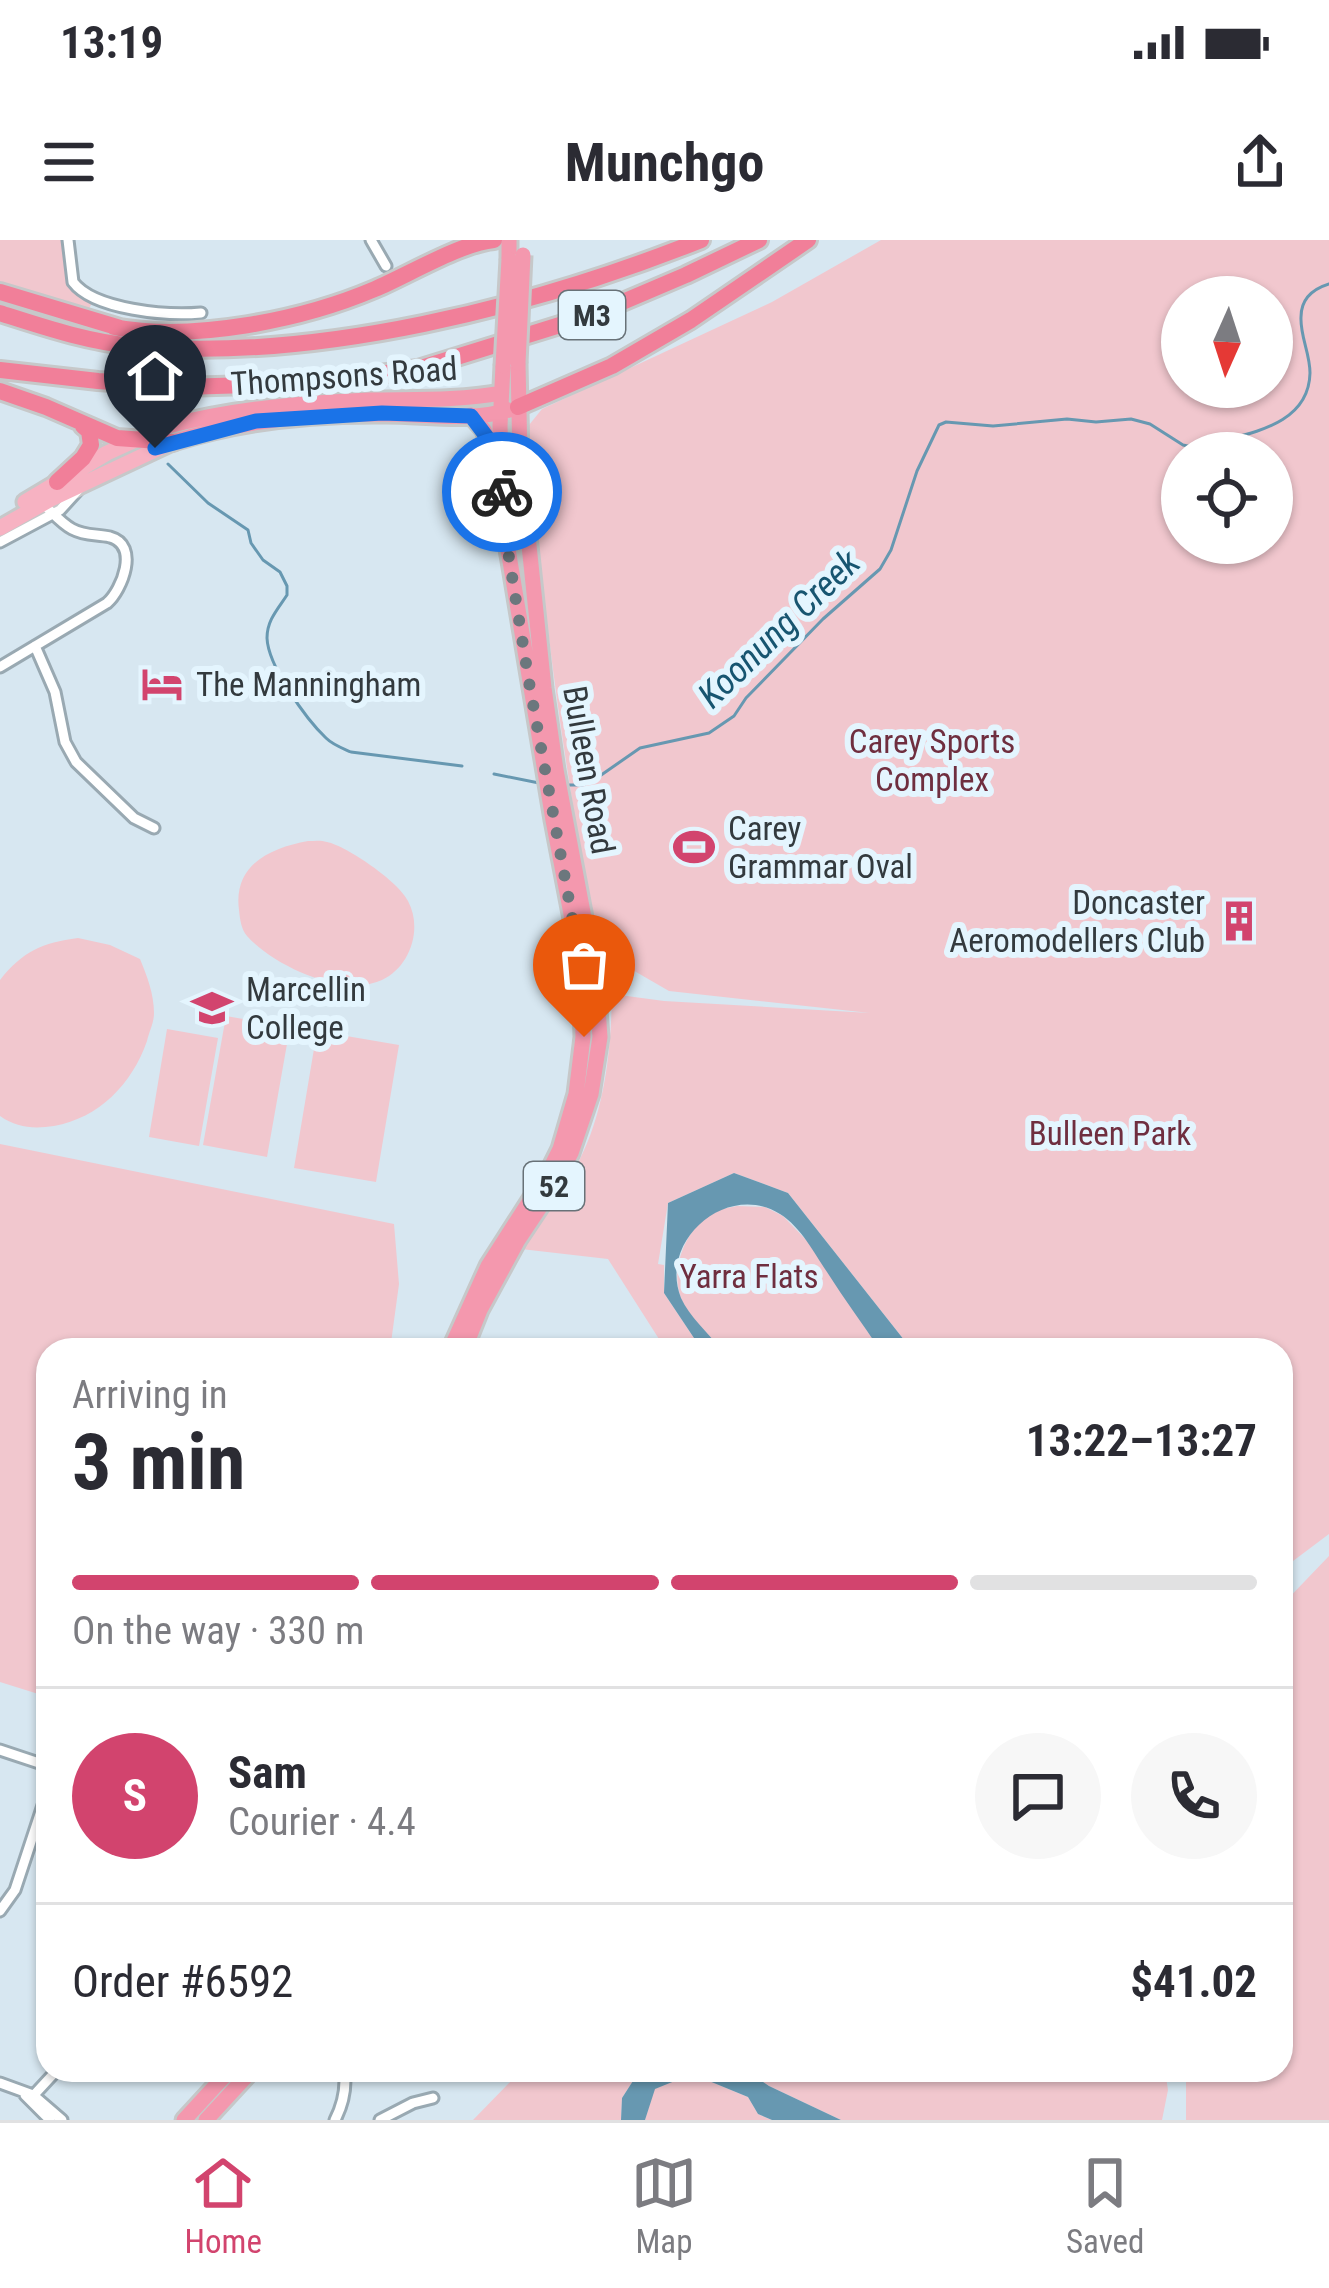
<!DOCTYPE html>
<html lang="en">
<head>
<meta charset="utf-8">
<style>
	:root { --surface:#fff; --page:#f7f7f7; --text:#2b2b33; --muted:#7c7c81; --line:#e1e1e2; --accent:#d2446e }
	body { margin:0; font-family:"Roboto Condensed",sans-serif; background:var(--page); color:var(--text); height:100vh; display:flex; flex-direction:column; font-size:45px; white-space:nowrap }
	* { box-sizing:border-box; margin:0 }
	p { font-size:39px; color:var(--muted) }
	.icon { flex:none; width:66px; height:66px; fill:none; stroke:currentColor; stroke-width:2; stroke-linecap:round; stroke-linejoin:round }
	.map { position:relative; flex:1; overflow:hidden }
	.side { position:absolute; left:36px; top:1098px; width:1257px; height:744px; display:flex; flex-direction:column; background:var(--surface); border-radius:36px; box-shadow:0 3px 9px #0004 }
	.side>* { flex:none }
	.needle { width:78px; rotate:183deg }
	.fabs { position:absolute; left:1161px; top:36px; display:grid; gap:24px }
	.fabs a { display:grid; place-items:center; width:132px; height:132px; border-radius:50%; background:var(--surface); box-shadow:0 3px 9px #0004; font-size:60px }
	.pin { position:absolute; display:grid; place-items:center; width:102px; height:102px; color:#fff; margin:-123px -51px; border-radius:50% 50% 50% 0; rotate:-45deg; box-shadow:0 0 12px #0007 }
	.pin .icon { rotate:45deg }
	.courier { position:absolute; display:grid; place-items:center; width:120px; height:120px; margin:-60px; border:9px solid #1a73e8; border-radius:50%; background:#fff; color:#222; box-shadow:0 3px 15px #0007 }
	.summary em { font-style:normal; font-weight:700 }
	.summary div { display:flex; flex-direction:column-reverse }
	.summary { display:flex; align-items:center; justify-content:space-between; height:204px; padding:0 36px }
	h1 { font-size:78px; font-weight:700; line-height:90px }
	.bar { display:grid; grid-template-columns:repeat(4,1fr); gap:18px 12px; align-content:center; height:144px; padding:0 36px }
	.bar i { height:15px; border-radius:9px; background:var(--line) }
	.bar .selected { background:var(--accent) }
	.bar p { grid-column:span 4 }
	.line { display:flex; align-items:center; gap:30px; padding:0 36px; border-top:3px solid var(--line) }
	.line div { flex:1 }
	.round { display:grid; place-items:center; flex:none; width:126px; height:126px; border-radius:63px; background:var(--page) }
	.status { display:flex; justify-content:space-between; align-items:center; height:84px; padding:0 60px; background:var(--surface); direction:ltr }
	.status svg { height:33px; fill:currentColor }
	header { display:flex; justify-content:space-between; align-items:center; height:156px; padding:0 36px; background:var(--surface); font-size:54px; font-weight:700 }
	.tab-bar { display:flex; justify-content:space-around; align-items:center; height:168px; border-top:3px solid var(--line); background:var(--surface); font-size:33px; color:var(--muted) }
	.tab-bar a { display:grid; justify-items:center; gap:6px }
	.tab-bar .selected { color:var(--accent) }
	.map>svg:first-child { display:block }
</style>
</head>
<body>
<div class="status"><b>13:19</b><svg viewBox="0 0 49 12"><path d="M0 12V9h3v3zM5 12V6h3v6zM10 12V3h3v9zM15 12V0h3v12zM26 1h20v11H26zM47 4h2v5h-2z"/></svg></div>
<header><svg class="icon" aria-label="menu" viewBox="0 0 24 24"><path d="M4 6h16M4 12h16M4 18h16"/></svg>Munchgo<svg class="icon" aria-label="share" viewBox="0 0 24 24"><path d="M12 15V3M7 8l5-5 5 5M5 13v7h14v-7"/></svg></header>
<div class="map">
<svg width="1329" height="1880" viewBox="0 0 1329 1880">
	<rect width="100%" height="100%" fill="#d7e7f1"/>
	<!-- green -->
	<path fill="#f1c7ce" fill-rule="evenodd" d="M 0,0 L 63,0 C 65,29 61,50 92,63 L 84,78 L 0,51 Z
		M 881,0 L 1329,0 L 1329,1294 L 1281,1330 L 1281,1110 L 912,1110 L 788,953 L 734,933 L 668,963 L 658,1024 L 664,1025 L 664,1053 L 702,1110 L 666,1110 L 608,1019 L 521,1009 C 541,981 563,952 579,921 C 605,870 611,810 612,754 L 664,761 L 870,773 L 669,751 L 598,710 C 566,537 540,362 529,185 L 542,169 L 772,62 ZM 1182,57 L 1272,57 L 1272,147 L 1182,147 ZM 1182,213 L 1272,213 L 1272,303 L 1182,303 Z
		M 308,601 C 314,601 321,600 327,602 C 347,606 399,642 408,661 C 423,689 410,727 382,740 C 343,758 274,726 247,696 C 241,689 240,679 239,670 C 233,625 270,608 308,601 Z
		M 78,698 L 110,705 L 140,719 C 147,736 154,754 154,773 C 154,783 149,792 147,801 C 132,844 99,878 54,886 C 34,889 17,888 0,876 L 0,740 C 23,711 42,703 78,698 Z
		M 226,776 L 290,787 L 267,917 L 203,905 Z
		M 167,789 L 218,798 L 199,906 L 149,897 Z
		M 317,791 L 399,805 L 376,942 L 294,928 Z
		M 0,904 L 394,984 L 399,1044 L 390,1110 L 48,1110 L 48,1457 L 0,1442 Z
		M 737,966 L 765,967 L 783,976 L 809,1003 L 880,1110 L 722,1110 C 709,1094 688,1076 681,1058 C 670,1029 685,991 710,974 C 717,969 728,968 737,966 Z
		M 1329,1316 L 1329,1880 L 1186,1880 L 1186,1830 L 1281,1830 L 1281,1366 Z
		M 504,1830 L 640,1830 L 622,1858 L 621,1880 L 473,1880 L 515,1837 Z
		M 746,1830 L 1165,1830 L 1168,1850 L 1162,1880 L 841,1880 L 769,1846 Z
		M 692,1834 L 748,1857 L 758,1874 L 772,1880 L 645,1880 L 654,1849 Z"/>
	<!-- water -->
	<path fill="#6798b1" d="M 734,933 L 788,953 L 912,1110 L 880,1110 C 863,1084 844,1059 827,1032 C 814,1013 801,987 780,974 C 727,941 658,1001 681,1058 C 689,1076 709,1094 722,1110 L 702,1110 L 664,1053 L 668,963 Z
		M 640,1830 L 746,1830 L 769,1846 L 841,1880 L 772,1880 L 758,1874 L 748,1857 L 692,1834 L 655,1849 L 645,1880 L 621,1880 L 622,1858 Z"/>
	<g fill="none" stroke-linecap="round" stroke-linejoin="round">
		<!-- stream -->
		<path stroke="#6798b1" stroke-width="3" d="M 168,224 L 208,263 L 248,290 L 251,303 L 263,320 L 280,332 L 287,346 L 287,355 C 278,369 267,380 267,398 C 268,426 306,479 326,498 C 333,505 342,508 351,512 L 462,526
			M 494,534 L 539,543
			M 567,545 L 583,545 L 594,540 L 640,508 L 709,493 L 734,476 L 746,458 L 823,379 L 880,329 L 891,310 L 917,231 L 939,185 L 946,182 L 993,186 L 1067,179 L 1096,182 L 1131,179 L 1150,184 L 1183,205 L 1192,207 C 1205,206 1217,202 1229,199 C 1265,190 1309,178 1310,133 C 1310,113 1300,96 1301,77 C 1301,59 1313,49 1329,44"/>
		<!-- minor casing -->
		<g stroke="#99a9b2" stroke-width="15">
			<path id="minor" d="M 68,0 L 73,42 C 94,70 168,76 201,73
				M 371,0 L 386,26
				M 0,302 L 60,270 L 80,248
				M 35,406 L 55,452 L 65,502 L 76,522 L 134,578 L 154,588
				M 0,427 L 107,363 C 122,350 140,305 110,297 C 96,294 85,296 72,289 C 61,283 52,272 42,263
				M 0,1510 L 48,1526
				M 0,1671 L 15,1650 L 48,1550
				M 0,1843 L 33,1855 L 62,1880
				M 25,1855 L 50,1880
				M 33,1856 L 57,1830
				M 335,1880 C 343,1864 347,1848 344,1830
				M 380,1880 L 413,1863 L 433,1858"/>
		</g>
		<!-- primary casing -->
		<g stroke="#c6c8c9" stroke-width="21">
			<path id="primary" d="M 25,262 L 107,213 L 164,187
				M 0,288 L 51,259 L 170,203"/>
		</g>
		<!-- trunk casing -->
		<g stroke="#c6c8c9" stroke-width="21">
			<path id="trunk" d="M 509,19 L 509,0
				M 471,175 L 484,190 L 495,222
				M 164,187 C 231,169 300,163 370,160 C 414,159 458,161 501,153
				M 173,202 C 242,180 315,173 387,174 C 426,174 471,182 509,170
				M 450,1110 L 488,1026 L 549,931 L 560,909 L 576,854 L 583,797 L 581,726 L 553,580 L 504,285 L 500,186 L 503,126
				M 464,1110 L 480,1070 L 518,1000 L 552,949 L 571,913 L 591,854 L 600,797 L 596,741 L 556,530 L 544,448 L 520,220 L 518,123
				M 184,1880 L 230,1830
				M 206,1880 L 252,1830"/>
		</g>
		<!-- motorway casing -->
		<g stroke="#c6c8c9" stroke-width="22">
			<path id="motorway" d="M 0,52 L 120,88
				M 0,73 C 44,87 88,102 134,106 C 316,122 533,67 701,0
				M 114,87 C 193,102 302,80 375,49 C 408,35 461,3 494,0
				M 0,130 L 98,141 L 184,147 L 311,143 L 418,129 L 592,75 L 686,35 L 759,0
				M 0,151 L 46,167 L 117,198 L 173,202
				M 518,167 L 612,126 L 691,80 L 808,0
				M 57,242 L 83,218 L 91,205 L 89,191 L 83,186"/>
		</g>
		<!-- minor -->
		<use href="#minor" stroke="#fff" stroke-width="9"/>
		<!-- primary -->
		<use href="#primary" stroke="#f7b2c2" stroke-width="15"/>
		<!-- trunk -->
		<use href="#trunk" stroke="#f498ae" stroke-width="15"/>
		<!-- motorway -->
		<use href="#motorway" stroke="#f17f99" stroke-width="16"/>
		<!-- trunk-bridge casing -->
		<g stroke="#c6c8c9" stroke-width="21" stroke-linecap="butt">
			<path id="trunk-bridge" d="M 518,123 L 523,15
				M 503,126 L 509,19"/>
		</g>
		<!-- trunk-bridge -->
		<use href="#trunk-bridge" stroke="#f498ae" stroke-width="15"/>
	</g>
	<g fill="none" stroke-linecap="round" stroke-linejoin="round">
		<!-- done -->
		<path stroke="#6c777d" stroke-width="12" stroke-dasharray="0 21.6" d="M 502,252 L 508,311 L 529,442 L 581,726 L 584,797"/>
		<!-- route -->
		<path stroke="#1a73e8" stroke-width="15" d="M 155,208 L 256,181 L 382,173 L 471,176 L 489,200 L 502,252"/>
	</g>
	<!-- icons -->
	<defs>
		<g id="hotel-bare" transform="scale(3.24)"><path d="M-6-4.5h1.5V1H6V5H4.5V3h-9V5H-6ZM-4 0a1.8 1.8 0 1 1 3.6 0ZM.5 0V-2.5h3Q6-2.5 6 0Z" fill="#d2446e" stroke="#e4f5fe" stroke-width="2.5" paint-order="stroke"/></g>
		<g id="stadium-bare" transform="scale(3.24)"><path d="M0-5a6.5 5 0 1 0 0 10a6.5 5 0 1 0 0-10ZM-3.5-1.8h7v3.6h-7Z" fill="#d2446e" stroke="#e4f5fe" stroke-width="2.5" paint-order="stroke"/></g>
		<g id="building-bare" transform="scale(3.24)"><path d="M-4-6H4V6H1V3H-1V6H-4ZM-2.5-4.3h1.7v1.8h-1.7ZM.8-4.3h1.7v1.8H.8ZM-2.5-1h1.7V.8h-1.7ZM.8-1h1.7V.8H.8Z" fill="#d2446e" stroke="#e4f5fe" stroke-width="2.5" paint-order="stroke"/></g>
		<g id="school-bare" transform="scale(3.24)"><path d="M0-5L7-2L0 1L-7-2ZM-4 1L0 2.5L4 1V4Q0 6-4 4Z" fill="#d2446e" stroke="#e4f5fe" stroke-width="2.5" paint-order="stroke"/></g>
	</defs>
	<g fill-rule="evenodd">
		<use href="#hotel-bare" x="162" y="444"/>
		<use href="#stadium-bare" x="694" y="607"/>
		<use href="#building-bare" x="1239" y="681"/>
		<use href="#school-bare" x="212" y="768"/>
	</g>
	<g text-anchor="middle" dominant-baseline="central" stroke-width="12" stroke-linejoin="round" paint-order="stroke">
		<!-- shield labels -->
		<g fill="#e4f5fe" stroke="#687278" stroke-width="3">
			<rect x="559" y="51" width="66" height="48" rx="9"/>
			<rect x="524" y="922" width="60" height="48" rx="9"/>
		</g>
		<g font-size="30" font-weight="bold" fill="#333a3e">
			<text x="592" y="75">M3</text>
			<text x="554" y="946">52</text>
		</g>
		<!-- street labels -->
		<g font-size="33" fill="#333a3e" stroke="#e4f5fe">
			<text transform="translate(344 136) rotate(-4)">Thompsons Road</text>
			<text transform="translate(589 530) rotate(80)">Bulleen Road</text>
		</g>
		<!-- poi labels -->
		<g font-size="33" fill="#333a3e" stroke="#e4f5fe" text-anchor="start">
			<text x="196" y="444">The Manningham</text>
			<text x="728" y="588">Carey<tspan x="728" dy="38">Grammar Oval</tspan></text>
			<text x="1205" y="662" text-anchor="end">Doncaster<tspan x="1205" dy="38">Aeromodellers Club</tspan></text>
			<text x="246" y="749">Marcellin<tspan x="246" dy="38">College</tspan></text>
		</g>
		<!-- park labels -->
		<g font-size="33" fill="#6f2e3f" stroke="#e4f5fe">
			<text x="932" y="501">Carey Sports<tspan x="932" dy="38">Complex</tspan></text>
			<text x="1110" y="893">Bulleen Park</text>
			<text x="749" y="1036">Yarra Flats</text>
		</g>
		<!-- water labels -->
		<g font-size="36" font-style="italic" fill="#175570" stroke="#e4f5fe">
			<text transform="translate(779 389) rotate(-44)">Koonung Creek</text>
		</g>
	</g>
</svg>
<div class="fabs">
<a><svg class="needle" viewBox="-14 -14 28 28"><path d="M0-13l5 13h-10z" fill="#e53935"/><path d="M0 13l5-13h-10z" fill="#7c7c81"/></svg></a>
<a><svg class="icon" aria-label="locate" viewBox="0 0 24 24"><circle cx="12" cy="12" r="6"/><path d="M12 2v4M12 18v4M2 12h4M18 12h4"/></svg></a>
</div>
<div class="pin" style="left:584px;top:797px;background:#ea580c"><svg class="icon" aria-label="bag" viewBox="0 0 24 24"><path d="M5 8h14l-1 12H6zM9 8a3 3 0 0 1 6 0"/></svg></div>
<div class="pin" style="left:155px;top:208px;background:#1f2937"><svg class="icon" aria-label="home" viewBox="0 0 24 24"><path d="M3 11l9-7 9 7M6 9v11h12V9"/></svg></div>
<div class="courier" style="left:502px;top:252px"><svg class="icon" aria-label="bike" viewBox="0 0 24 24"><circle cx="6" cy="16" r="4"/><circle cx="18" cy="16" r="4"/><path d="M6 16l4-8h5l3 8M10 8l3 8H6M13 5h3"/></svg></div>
<section class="side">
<div class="summary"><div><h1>3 min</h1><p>Arriving in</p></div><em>13:22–13:27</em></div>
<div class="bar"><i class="selected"></i><i class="selected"></i><i class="selected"></i><i></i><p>On the way · 330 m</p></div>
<div class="line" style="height:216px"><b class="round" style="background:var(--accent);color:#fff">S</b><div><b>Sam</b><p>Courier · 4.4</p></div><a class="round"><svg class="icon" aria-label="chat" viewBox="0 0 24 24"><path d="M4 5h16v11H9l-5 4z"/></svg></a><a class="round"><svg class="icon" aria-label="phone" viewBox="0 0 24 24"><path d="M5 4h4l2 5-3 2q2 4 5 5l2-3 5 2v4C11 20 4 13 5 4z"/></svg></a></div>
<div class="line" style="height:156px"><div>Order #6592</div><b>$41.02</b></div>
</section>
</div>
<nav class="tab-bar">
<a class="selected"><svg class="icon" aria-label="home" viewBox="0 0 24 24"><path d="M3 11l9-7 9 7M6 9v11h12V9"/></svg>Home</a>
<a><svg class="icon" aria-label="map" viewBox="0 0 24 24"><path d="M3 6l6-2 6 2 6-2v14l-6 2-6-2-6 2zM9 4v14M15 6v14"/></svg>Map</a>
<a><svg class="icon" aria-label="saved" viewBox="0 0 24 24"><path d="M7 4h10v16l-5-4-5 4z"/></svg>Saved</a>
</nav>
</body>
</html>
